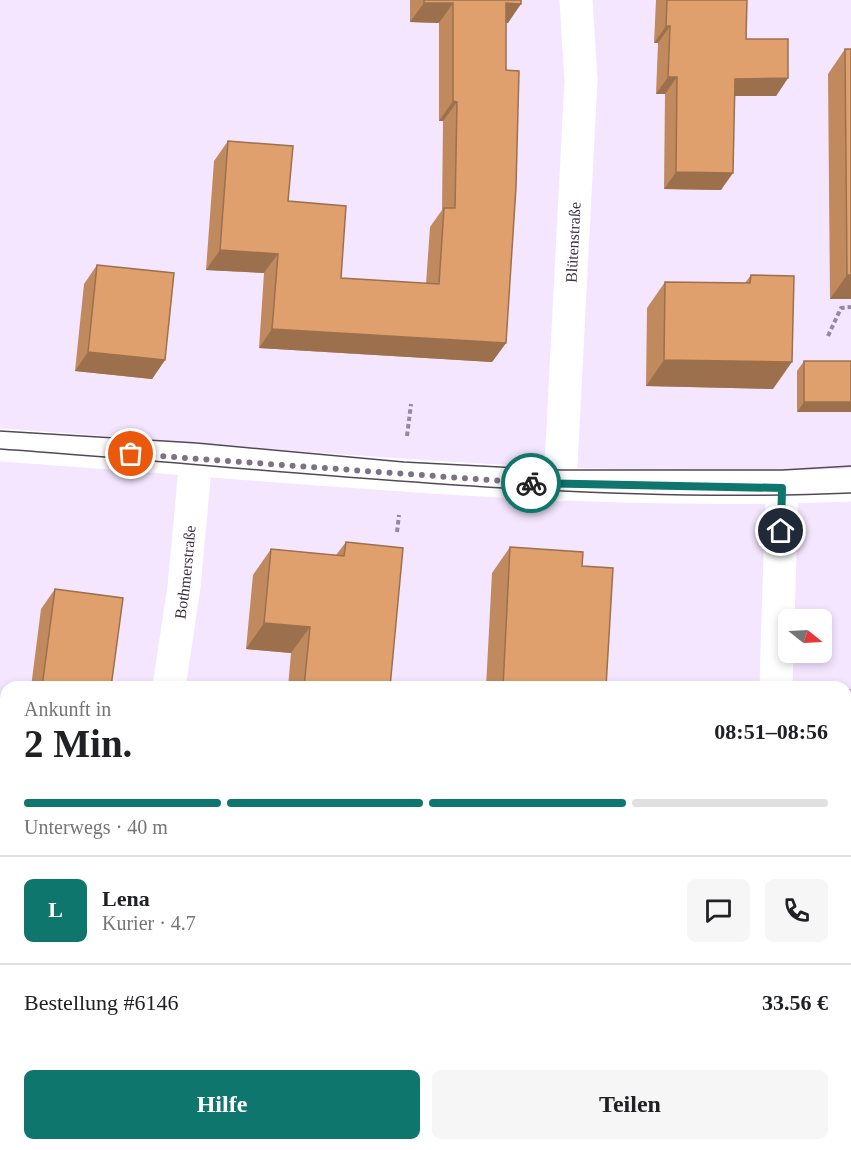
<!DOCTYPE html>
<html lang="de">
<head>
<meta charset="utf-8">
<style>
	:root { --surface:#fff; --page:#f6f6f6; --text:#202124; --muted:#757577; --line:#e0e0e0; --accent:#0f766e }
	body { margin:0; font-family:Georgia,serif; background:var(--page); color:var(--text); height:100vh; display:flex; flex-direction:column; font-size:22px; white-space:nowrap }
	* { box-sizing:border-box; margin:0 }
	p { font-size:20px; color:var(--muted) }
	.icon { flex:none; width:33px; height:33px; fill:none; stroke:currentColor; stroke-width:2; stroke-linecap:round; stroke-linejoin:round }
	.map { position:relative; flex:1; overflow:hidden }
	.panel { position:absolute; left:0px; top:681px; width:852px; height:470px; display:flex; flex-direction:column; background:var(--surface); border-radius:18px 18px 0 0; box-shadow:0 3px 9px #0003 }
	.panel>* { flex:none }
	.needle { width:39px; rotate:108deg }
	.buttons { position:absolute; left:778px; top:609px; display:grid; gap:12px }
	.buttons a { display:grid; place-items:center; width:54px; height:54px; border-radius:9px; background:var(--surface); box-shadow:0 3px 9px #0003; font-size:30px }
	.pin { position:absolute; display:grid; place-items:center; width:51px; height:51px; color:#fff; margin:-26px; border:3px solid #fff; border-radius:50%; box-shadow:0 2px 6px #0007 }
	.courier { position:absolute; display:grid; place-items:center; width:60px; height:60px; margin:-30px; border:4px solid #0f766e; border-radius:50%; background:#fff; color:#222; box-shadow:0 2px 8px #0007 }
	.head em { font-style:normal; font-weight:700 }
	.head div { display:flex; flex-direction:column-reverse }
	.head { display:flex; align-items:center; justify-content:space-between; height:102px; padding:0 24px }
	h1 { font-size:39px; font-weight:700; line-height:45px }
	.bar { display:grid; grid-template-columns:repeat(4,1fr); gap:9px 6px; align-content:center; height:72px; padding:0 24px }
	.bar i { height:8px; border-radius:4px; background:var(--line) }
	.bar .on { background:var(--accent) }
	.bar p { grid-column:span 4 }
	.line { display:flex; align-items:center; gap:15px; padding:0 24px; border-top:2px solid var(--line) }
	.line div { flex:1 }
	.round { display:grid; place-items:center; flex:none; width:63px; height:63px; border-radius:9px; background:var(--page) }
	.cta { display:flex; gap:12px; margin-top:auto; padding:12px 24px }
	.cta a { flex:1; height:69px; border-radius:9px; background:var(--accent); color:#fff; font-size:24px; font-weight:700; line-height:69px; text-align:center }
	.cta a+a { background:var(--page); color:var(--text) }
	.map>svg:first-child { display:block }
</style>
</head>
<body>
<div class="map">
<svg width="851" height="1150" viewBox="0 0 851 1150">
	<rect width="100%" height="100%" fill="#f5e6ff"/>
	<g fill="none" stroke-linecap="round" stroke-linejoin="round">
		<!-- path -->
		<path stroke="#958a9d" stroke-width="4" stroke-dasharray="4.5 3" stroke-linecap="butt" d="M 828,336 L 841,308 L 851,307
			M 407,436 L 411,404
			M 397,532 L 399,515
			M 846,691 L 851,691
			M 338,1150 L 339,1144"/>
		<!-- lane -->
		<path stroke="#fff" stroke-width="21" d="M 0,992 L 6,992
			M 812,1150 L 812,1144"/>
		<!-- street -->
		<g stroke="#fff" stroke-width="33">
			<path id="s1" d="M 560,485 L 581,80 L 576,0"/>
			<path id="s2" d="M 169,687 L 184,587 L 196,458"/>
			<path d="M 776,687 L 782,488"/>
			<path d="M 107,1150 L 107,1144"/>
			<path d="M 648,1150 L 649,1144"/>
			<path d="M 752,1150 L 753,1144"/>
		</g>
		<!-- secondary -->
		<path stroke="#fff" stroke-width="33" d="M 0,445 C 283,464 567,497 851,485"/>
		<!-- tram -->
		<path stroke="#524957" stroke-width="1.5" d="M 0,431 L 197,443 L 404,462 L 561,470 L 782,470 L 851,466
			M 0,449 C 283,469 567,505 851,493"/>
	</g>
	<!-- wall -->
	<path fill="#c08a5e" d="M 410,0 L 521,0 L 508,23 L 506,23 L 506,343 L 492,362 L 259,348 L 264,273 L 206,270 L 214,161 L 228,141 L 288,201 L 341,278 L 426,284 L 430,227 L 442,210 L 443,121 L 439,121 L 439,23 L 410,22 Z
		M 656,0 L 747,0 L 746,39 L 788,78 L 776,96 L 734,96 L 721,190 L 664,189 L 665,94 L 656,94 L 658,43 L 654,43 Z
		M 845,49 L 851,299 L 830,299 L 828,74 Z
		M 97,265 L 165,360 L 152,379 L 75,371 L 84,284 Z
		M 751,275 L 773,389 L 646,386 L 647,308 L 665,282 L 745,283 Z
		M 804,361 L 851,361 L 797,412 L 797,371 Z
		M 346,542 L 390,687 L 288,687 L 291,653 L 246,649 L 253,575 L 271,549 L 336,555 Z
		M 510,547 L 582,566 L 606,687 L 486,687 L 492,573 Z
		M 55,589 L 111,687 L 31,687 L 41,609 Z
		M 6,1031 L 6,1144 L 0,1150 L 0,1061 L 5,1033 Z
		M 245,1144 L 335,1144 L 335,1150 L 245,1150 Z
		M 433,1144 L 521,1144 L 521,1150 L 432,1150 Z
		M 582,1144 L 626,1144 L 625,1150 L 581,1150 Z"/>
	<!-- shaded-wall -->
	<path fill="#9c704c" d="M 424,3 L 453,3 L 439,23 L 410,22 Z
		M 506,3 L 521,4 L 508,23 L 492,23 Z
		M 666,26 L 670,26 L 658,43 L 654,43 Z
		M 668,77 L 677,77 L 665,94 L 656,94 Z
		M 788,78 L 776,96 L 723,96 L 735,79 Z
		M 453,101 L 457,102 L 443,121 L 439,121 Z
		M 676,172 L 733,173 L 721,190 L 664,189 Z
		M 220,250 L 278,254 L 264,273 L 206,270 Z
		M 847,275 L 851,275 L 851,299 L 830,299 Z
		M 272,329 L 506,343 L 492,362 L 259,348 Z
		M 88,352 L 165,360 L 152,379 L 75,371 Z
		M 664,360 L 792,362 L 773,389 L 646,386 Z
		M 804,402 L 851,402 L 851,412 L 797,412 Z
		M 264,623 L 310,627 L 291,653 L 246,649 Z
		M 0,913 L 6,914 L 6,936 L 0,935 Z"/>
	<!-- building -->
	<path fill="#dfa06d" stroke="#9c704c" stroke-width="1.5" d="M 424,0 L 521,0 L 521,4 L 506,3 L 506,70 L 519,71 L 516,187 L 506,343 L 272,329 L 278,254 L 220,250 L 228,141 L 293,146 L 288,201 L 346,206 L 341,278 L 439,284 L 444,208 L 455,208 L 457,102 L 453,101 L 453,3 L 424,3 Z
		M 667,0 L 747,0 L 746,39 L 788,39 L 788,78 L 735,79 L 733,173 L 676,172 L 677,77 L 668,77 L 670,26 L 666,26 Z
		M 845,49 L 851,49 L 851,275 L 847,275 Z
		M 97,265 L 174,273 L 165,360 L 88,352 Z
		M 751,275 L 794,276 L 792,362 L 664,360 L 665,282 L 750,283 Z
		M 804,361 L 851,361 L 851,402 L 804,402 Z
		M 346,542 L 403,548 L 390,687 L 304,687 L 310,627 L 264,623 L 271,549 L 344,556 Z
		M 510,547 L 583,552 L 582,566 L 613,568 L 606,687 L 503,687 Z
		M 55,589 L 123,598 L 111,687 L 42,687 Z
		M 0,854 L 6,855 L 6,914 L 0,913 Z
		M 6,1087 L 6,1144 L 58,1144 L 58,1150 L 0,1150 L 0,1124 Z
		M 257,1144 L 335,1144 L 335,1150 L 256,1150 Z
		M 442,1144 L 521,1144 L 521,1150 L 442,1150 Z
		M 590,1144 L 626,1144 L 625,1150 L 590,1150 Z"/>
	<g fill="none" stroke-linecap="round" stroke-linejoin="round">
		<!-- done -->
		<path stroke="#7c7283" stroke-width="6" stroke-dasharray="0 10.8" d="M 131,454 L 531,483"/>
		<!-- route -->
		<path stroke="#0f766e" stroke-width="8" d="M 531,483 L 782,488 L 781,531"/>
	</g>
	<g text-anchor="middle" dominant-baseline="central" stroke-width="5" stroke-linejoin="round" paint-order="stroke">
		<!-- street labels -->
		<g font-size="16" fill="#3b3340" stroke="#f5e6ff">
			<text stroke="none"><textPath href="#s1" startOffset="243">Blütenstraße</textPath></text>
			<text stroke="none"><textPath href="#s2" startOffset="116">Bothmerstraße</textPath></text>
		</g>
	</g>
</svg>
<div class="buttons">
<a><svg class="needle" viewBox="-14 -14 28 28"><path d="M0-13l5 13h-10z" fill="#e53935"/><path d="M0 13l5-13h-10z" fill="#757577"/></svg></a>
</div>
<div class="pin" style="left:131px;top:454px;background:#ea580c"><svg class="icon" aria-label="bag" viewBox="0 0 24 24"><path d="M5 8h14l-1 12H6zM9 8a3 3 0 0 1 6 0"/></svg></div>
<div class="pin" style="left:781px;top:531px;background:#1f2937"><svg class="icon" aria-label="home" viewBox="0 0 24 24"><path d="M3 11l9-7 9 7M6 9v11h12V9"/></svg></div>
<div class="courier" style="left:531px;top:483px"><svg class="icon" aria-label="bike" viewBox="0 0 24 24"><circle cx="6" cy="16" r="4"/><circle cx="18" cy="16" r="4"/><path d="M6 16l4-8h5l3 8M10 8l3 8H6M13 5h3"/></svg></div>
<section class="panel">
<div class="head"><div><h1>2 Min.</h1><p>Ankunft in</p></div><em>08:51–08:56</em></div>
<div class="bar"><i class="on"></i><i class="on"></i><i class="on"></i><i></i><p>Unterwegs · 40 m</p></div>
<div class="line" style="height:108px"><b class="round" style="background:var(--accent);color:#fff">L</b><div><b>Lena</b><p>Kurier · 4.7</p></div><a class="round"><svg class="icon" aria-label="chat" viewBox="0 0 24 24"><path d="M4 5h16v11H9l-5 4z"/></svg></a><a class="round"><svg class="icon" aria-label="phone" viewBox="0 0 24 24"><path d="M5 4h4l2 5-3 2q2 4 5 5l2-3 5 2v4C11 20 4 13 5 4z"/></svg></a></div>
<div class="line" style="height:78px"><div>Bestellung #6146</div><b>33.56 €</b></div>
<div class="cta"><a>Hilfe</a><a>Teilen</a></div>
</section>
</div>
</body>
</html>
